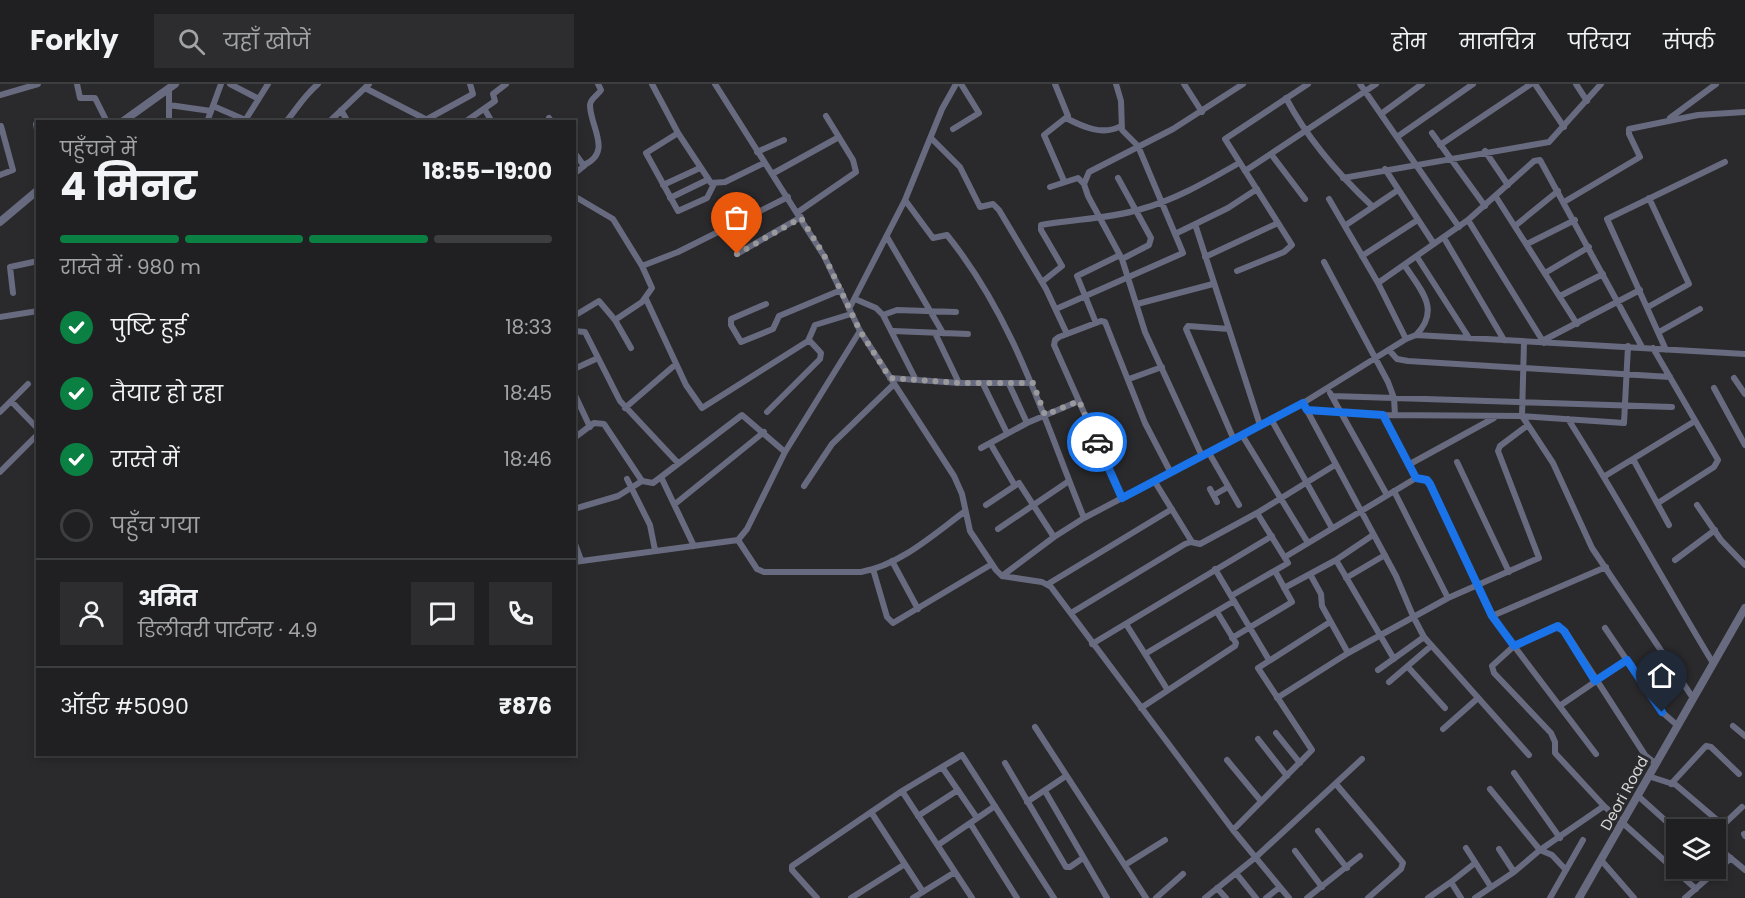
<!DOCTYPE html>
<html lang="hi">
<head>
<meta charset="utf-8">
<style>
	:root { --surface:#202022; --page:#2d2d2f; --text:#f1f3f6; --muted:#a2a3a5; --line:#3d3e40; --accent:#0b8043 }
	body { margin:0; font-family:Poppins,"Noto Sans Devanagari",sans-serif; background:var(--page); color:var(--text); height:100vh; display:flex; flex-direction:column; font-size:22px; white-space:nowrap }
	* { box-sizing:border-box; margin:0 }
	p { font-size:20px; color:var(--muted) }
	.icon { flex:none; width:33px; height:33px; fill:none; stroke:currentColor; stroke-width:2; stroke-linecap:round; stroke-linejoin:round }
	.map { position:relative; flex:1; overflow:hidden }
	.details { position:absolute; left:36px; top:36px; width:540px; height:636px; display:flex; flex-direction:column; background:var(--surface); border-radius:0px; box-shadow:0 3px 9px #0003,0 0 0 2px var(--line) }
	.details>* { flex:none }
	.fabs { position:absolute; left:1666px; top:735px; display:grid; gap:12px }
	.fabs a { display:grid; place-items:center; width:60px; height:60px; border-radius:0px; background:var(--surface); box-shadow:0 3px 9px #0003,0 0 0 2px var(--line); font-size:30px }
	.pin { position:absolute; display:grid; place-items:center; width:51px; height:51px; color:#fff; margin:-62px -26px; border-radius:50% 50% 50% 0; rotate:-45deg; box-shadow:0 0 6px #0007 }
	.pin .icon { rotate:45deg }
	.courier { position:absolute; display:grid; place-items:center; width:60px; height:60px; margin:-30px; border:4px solid #1a73e8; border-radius:50%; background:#fff; color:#222; box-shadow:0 2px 8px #0007 }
	.overview em { font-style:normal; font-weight:700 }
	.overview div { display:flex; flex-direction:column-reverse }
	.overview { display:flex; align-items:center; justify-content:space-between; height:102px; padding:0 24px }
	h1 { font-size:39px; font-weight:700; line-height:45px }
	.bar { display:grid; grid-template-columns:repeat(4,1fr); gap:9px 6px; align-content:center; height:72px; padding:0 24px }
	.bar i { height:8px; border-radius:4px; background:var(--line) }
	.bar .current { background:var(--accent) }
	.bar p { grid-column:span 4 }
	.line { display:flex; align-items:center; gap:15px; padding:0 24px; border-top:2px solid var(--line) }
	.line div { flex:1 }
	.round { display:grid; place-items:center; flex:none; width:63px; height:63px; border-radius:0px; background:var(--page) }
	ol { padding:0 24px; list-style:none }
	li { display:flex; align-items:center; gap:18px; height:66px }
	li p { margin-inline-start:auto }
	li .icon { padding:6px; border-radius:50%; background:var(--accent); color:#fff; stroke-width:4 }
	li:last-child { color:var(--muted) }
	li i { width:33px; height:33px; border:3px solid var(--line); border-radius:50% }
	header { display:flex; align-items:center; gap:36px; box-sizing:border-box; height:84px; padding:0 30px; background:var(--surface); border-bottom:2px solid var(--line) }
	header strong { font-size:28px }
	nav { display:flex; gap:33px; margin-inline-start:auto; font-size:21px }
	.search { width:420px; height:54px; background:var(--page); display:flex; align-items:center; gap:15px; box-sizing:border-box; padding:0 21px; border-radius:0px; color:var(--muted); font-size:22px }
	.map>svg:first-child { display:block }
</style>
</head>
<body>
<header>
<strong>Forkly</strong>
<div class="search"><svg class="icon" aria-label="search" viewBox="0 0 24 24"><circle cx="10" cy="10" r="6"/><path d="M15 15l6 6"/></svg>यहाँ खोजें</div>
<nav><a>होम</a><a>मानचित्र</a><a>परिचय</a><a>संपर्क</a></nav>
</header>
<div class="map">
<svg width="1745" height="814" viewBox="0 0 1745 814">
	<rect width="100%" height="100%" fill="#2a2a2d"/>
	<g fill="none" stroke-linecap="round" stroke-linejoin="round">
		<!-- minor -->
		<path stroke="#686b7f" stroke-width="6" d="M 77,0 L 80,14 L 95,14 L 107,38
			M 230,0 L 257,14
			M 652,0 L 678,49 L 646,69 L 678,127 L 707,114 L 714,100
			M 715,0 L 824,172 L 860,247 L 954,392 L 962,410 L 970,447 L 996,486 L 1002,492 L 1042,498 L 1051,503 L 1233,746 L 1289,814
			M 1055,0 L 1068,32 L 1044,51 L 1064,97
			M 1184,0 L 1202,28
			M 1360,0 L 1459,143
			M 1535,0 L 1564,43
			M 1576,0 L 1587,17
			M 365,4 L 431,38
			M 0,11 L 38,0
			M 1286,14 C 1308,56 1338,90 1372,122
			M 169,21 L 211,27
			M 213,22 L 250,38
			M 341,26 L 348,38
			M 485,26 L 492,38
			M 1381,30 L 1422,0
			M 549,34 L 552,38
			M 1066,34 C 1083,43 1103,52 1121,42
			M 1670,34 L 1716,0
			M 246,35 L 268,0
			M 169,38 L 169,4
			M 207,38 L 221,0
			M 286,38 C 298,23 304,12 318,0
			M 329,38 L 369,0
			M 422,38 L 473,10 L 470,0
			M 465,38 L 495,17 L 493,10 L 506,0
			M 36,40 L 38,51
			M 953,45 L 979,29 L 961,0
			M 678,49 L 711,99 L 725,98 L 764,79
			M 1432,49 L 1485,122
			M 1397,53 L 1473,0
			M 931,54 L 960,83 L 980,123 L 993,120 L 999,126 L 1046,205 L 1067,250
			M 1440,61 L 1531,0
			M 1485,67 L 1508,101
			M 574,68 L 584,82 L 574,90
			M 757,68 L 784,56
			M 1271,70 L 1305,115
			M 584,81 C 613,68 590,43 590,21 C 590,15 598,11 601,6 L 598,0
			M 1385,85 L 1434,160
			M 1245,87 L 1376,0
			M 772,90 L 839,53
			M 0,91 L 13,86 L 1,42
			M 1118,94 L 1151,154 L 1149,161 L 1122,175
			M 1343,94 L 1549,58 L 1601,0
			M 663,101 L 700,84
			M 1050,103 L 1078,94 L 1084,100
			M 574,112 L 613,135 L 642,182 L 678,168 L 788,113
			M 1496,113 L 1577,240
			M 670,114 L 707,96
			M 1329,115 L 1378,199 L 1406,255
			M 905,116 L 933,154 L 947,151 C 1015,235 1044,336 1084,434
			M 1564,118 L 1640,73 L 1629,50 L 1629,45 L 1698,31 L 1745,28
			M 798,128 L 856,88 L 853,76 L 826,32
			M 1468,136 L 1544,259
			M 1195,140 L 1260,341
			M 1346,141 L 1398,106
			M 1515,142 L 1558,107
			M 1175,150 L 1228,124 L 1257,105
			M 887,153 L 943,249
			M 1444,154 L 1504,256
			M 1527,160 L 1575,136
			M 737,170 L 801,133
			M 1362,172 L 1416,137
			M 1205,173 L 1278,139
			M 1417,173 L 1469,254
			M 1324,178 L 1388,298 L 1394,314 L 1395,331
			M 1405,182 C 1421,206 1441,226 1416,251
			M 1237,187 L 1284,168 L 1292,161 L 1225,55 L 1308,0
			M 1545,189 L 1589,163
			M 1042,198 L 1062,182 L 1041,146 L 1041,141 C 1073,135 1107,135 1138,126 C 1175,116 1206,98 1239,79
			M 1378,199 L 1468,136 L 1534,77 L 1540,76 L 1642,263
			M 13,209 L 10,183 L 38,177
			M 1560,212 L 1603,190
			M 646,215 L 686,301 L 702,324 L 808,257 L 815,241 L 851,230
			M 855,215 L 876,224 L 883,231 L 916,296
			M 766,220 L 731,235 L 731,241 L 741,258 L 773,245 L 779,232 L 841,206
			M 1137,220 L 1213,200
			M 1648,223 L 1689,200 L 1649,114
			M 849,225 L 905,116 L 942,25 L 956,0
			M 1056,225 L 1183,169 L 1138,62 L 1122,46 L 1121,17 L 1116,0
			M 883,231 L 897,226 L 956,228
			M 574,232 L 599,217 L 615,236 L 642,218 L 652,204 L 642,182
			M 0,233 L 38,227
			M 615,236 L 631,264
			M 1096,239 L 1077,192 L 1120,171
			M 1229,245 L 1188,242 L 1186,245 L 1234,356
			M 574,247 L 585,248 L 620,317 L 678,379
			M 893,247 L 968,250
			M 1659,248 L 1700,225
			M 935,249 L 959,299
			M 1544,256 L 1640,206
			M 1524,258 L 1522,332 L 1553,379 L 1592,464 L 1693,614
			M 1653,264 L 1718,376 L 1714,383 L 1658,419
			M 1389,266 L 1397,275 L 1408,277 L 1670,293
			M 1666,266 L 1607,135 L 1725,78
			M 574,285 L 598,274
			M 890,294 L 959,299 L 1033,299
			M 1734,294 L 1745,310
			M 1129,295 L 1162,283
			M 983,300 L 1007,349
			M 1009,300 L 1027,339
			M 1714,304 L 1745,361
			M 574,309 L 590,343
			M 1330,309 L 1387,411
			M 1332,312 L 1672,323
			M 11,317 L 38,345
			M 1303,319 L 1396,492 L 1413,532 L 1424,553 L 1529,671
			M 625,324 L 676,280
			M 1307,326 L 1383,331 L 1522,332 L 1624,339 L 1628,262
			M 0,328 L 28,300
			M 767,328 L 820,275 L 821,269 L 809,256
			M 1271,335 L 1332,444
			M 1568,335 C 1619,415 1664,498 1713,579
			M 1242,351 L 1308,459
			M 574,354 L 594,339 L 604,340 L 642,397
			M 990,359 L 1014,400
			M 981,364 L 1027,339 L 1079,317
			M 1209,369 L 1239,421
			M 1202,372 L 1145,248 L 1122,175 L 1088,112 L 1084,100 L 1089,88 L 1173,45 L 1243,0
			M 1633,375 L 1669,441
			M 1457,378 L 1509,488
			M 1410,380 L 1494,334
			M 0,388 L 38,350
			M 1605,392 L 1695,337
			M 661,393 L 694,462
			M 1416,394 L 1427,396 L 1430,400 L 1492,532
			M 627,395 L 650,441 L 655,466
			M 1155,398 L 1192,458
			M 804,402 L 832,360 L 894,300
			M 1210,405 L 1217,418
			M 1394,407 L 1448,514
			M 1214,411 L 1228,403
			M 1122,414 L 1054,261 L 1055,256 L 1059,253 L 1101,237 L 1105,238 L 1145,339 L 1171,389
			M 675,420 L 764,348
			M 986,421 L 1019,399 L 1054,453
			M 1697,421 L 1721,456 L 1745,481
			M 574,425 L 618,412 L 642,397 L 653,399 L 742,331 L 785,368
			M 998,445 L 1069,397
			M 738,456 L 757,485 L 764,488 L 861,488 C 900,481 933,451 964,428
			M 574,457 L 581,476
			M 1285,473 L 1416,394 L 1383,331
			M 1336,476 L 1394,575
			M 1675,476 L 1715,446
			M 892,477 L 918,525
			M 574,478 L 738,456 L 747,445 L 785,368 L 860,247
			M 1606,483 L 1492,532 L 1514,562 L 1554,543 L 1565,547 L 1645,671 L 1656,680
			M 873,485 L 887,533 L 893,539 L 992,480
			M 1215,485 L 1269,576
			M 1002,492 L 1054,453 L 1084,434 L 1303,319 L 1406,255 L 1416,251 L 1745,270
			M 1346,494 L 1385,471
			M 1048,500 L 1172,425
			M 1284,504 L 1336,476 L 1373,451
			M 1231,512 L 1288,479 L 1257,429
			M 1071,529 L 1185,460 L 1191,458 L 1200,460 L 1257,429 L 1335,381
			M 1126,540 L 1145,570
			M 1605,544 L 1662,628 L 1678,642
			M 1232,554 L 1292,518 L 1275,487
			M 1092,560 L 1272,452
			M 1348,569 L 1448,514 L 1539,474 L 1498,367 L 1500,362 L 1528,341
			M 1408,583 L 1445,624
			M 1378,586 L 1424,553
			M 1389,598 L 1431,562
			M 1167,605 L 1145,570 L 1234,517
			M 1277,614 L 1348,569 L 1322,522 L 1321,510 L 1310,490
			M 1561,621 L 1627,576
			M 1141,624 L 1235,562 L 1236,559 L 1217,528
			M 1733,642 L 1745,652
			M 1035,643 L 1146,814
			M 1443,645 L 1478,614
			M 1276,649 L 1300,679
			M 1258,655 L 1287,692
			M 1596,670 L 1514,562 L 1492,582 L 1494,589 L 1551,649 L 1555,658 L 1555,669 L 1604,722 L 1696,805
			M 1227,676 L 1261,717
			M 1005,679 L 1066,783 L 1070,783 L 1083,774
			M 942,683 L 977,734
			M 1514,689 L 1560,754
			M 1648,692 L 1676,701 L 1723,741 L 1742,723
			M 1336,700 L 1403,779 L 1401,785 L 1368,814
			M 1671,700 L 1706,662 L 1711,663 L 1739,690
			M 902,707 L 972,814
			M 1045,707 L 1107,814
			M 1637,711 L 1677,747
			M 1027,718 L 1066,692
			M 871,728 L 923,808
			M 918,732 L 958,706
			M 970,739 L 1017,814
			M 1233,746 L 1312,666 L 1258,584 L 1330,538
			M 1318,747 L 1347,784
			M 1744,750 L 1745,752
			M 938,761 L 995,722
			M 1716,762 L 1745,786
			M 1466,764 L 1491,803
			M 1499,765 L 1514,788
			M 1540,766 L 1604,722
			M 1540,766 L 1552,771 L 1566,786
			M 1295,767 L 1322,803
			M 1601,776 L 1634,814
			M 1125,781 L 1165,756
			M 1236,789 L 1256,814
			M 1451,798 L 1475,779
			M 1217,804 L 1226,814
			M 817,814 L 792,786 L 792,782 L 902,707 L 962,671 L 1054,814
			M 851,814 L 905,780
			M 913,814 L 955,788
			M 1156,814 L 1183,790
			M 1205,814 L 1256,773 L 1362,675
			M 1266,814 L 1280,803
			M 1307,814 L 1360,772
			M 1428,814 L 1451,798 L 1461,814
			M 1475,814 L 1514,788 L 1540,766 L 1490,705
			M 1550,814 L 1583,756
			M 1685,814 L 1731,774"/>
		<!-- tertiary -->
		<path stroke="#686b7f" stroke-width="8" d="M 122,38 L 175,0
			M 0,138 L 38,106
			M 1579,814 L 1745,524"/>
	</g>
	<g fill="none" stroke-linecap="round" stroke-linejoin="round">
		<!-- done -->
		<path stroke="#9a9a9c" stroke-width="6" stroke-dasharray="0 10.8" d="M 737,170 L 801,134 L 824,171 L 860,247 L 890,294 L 959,299 L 1033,299 L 1045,331 L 1079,317 L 1097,358"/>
		<!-- route -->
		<path stroke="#1a73e8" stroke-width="8" d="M 1097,358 L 1122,414 L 1303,319 L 1307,326 L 1383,331 L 1416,394 L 1427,396 L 1430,400 L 1492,532 L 1514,562 L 1558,542 L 1564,547 L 1595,597 L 1627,576 L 1662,628"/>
	</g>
	<g text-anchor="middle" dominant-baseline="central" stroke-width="6" stroke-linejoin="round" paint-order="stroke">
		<!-- street labels -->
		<g font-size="15" fill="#d6d6d8" stroke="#2a2a2d">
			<text transform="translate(1624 709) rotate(-61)">Deori Road</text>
		</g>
	</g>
</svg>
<div class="fabs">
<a><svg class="icon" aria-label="layers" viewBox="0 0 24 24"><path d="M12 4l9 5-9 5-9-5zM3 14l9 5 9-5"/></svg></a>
</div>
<div class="pin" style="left:737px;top:170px;background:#ea580c"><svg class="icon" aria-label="bag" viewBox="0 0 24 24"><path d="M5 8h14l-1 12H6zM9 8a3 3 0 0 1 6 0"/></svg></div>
<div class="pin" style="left:1662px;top:628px;background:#1f2937"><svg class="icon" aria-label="home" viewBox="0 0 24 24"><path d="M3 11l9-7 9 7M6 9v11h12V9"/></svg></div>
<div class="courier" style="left:1097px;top:358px"><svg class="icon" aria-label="car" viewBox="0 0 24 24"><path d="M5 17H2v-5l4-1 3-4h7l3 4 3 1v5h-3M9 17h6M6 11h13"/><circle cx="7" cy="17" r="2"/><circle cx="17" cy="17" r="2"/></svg></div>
<section class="details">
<div class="overview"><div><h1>4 मिनट</h1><p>पहुँचने में</p></div><em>18:55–19:00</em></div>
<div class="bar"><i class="current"></i><i class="current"></i><i class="current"></i><i></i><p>रास्ते में · 980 m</p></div>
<ol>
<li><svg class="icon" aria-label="check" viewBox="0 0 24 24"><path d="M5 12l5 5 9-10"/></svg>पुष्टि हुई<p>18:33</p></li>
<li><svg class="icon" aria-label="check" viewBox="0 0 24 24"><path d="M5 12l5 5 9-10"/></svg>तैयार हो रहा<p>18:45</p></li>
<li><svg class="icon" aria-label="check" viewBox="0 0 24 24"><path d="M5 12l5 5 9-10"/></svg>रास्ते में<p>18:46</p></li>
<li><i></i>पहुँच गया</li>
</ol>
<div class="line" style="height:108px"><a class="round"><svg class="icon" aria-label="person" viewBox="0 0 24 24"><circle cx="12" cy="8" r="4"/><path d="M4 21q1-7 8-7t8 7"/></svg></a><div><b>अमित</b><p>डिलीवरी पार्टनर · 4.9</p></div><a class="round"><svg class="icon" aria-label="chat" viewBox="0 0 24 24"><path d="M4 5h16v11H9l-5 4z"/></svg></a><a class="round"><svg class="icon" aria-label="phone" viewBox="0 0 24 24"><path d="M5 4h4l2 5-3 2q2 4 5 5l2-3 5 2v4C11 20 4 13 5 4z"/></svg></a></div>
<div class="line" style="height:78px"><div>ऑर्डर #5090</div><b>₹876</b></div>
</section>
</div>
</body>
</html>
